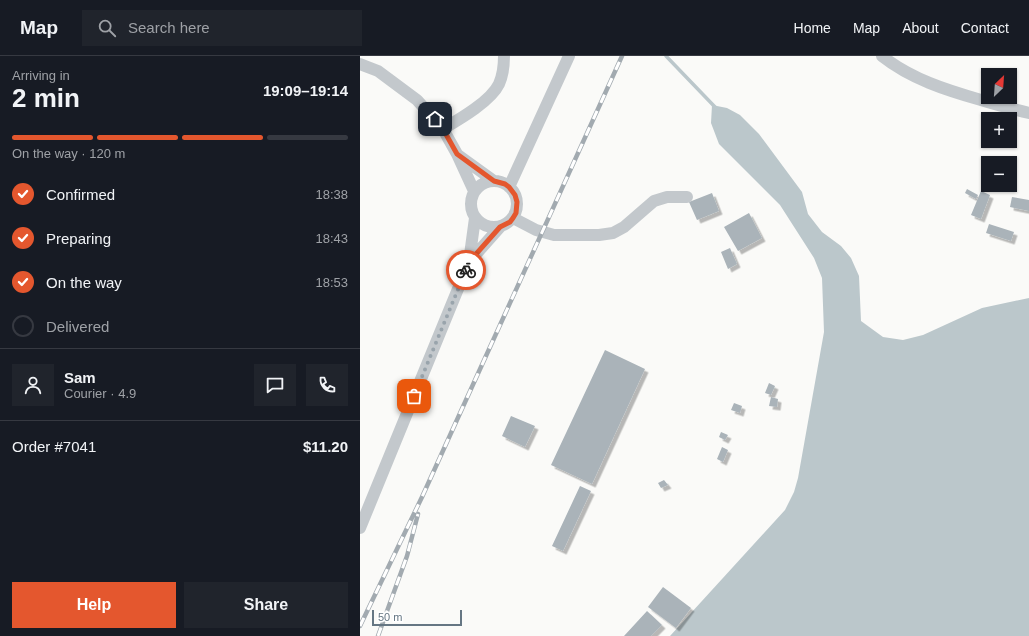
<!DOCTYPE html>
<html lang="en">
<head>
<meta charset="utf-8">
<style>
	:root { --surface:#171b24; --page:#20242c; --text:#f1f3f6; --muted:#9ea1a6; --line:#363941; --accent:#e4572e }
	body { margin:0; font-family:Arial,sans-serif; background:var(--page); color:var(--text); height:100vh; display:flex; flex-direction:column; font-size:15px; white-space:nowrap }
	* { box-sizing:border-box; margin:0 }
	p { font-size:13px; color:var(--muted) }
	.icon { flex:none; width:22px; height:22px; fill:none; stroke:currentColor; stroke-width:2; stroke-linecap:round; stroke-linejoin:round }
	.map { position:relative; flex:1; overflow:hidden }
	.drawer { display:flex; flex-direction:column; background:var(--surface); width:360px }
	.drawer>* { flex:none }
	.needle { width:26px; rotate:25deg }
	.fabs { position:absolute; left:621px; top:12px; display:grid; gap:8px }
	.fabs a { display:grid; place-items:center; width:36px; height:36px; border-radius:0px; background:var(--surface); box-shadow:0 1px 3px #0004; font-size:20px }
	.scale { position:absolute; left:12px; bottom:10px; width:90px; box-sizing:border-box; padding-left:4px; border:2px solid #657683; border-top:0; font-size:11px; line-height:14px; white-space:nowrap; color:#657683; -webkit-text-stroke:3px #fff; paint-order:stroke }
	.pin { position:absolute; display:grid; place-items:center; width:34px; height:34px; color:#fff; margin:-17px; border-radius:8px; box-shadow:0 2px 6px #0006 }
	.courier { position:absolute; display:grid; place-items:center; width:40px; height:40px; margin:-20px; border:3px solid #e4572e; border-radius:50%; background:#fff; color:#222; box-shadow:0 1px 5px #0007 }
	.head em { font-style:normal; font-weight:700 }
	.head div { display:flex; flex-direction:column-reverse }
	.head { display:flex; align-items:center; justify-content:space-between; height:68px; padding:0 12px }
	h1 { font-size:26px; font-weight:700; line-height:30px }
	.bar { display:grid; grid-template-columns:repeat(4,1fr); gap:6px 4px; align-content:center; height:48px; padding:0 12px }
	.bar i { height:5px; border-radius:3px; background:var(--line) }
	.bar .current { background:var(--accent) }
	.bar p { grid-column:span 4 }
	.line { display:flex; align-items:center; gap:10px; padding:0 12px; border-top:1px solid var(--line) }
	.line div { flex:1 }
	.round { display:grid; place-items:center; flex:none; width:42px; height:42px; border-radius:0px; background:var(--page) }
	ol { padding:0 12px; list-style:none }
	li { display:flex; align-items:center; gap:12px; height:44px }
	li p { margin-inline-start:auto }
	li .icon { padding:4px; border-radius:50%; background:var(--accent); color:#fff; stroke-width:4 }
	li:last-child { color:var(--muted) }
	li i { width:22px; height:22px; border:2px solid var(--line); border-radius:50% }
	.primary-button { display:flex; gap:8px; margin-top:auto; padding:8px 12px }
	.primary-button a { flex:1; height:46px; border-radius:0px; background:var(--accent); color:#fff; font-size:16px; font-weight:700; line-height:46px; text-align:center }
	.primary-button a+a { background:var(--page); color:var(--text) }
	header { display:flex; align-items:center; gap:24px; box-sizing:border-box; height:56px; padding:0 20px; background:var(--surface); border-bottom:1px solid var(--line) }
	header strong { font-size:19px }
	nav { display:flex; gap:22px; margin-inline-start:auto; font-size:14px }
	.search { width:280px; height:36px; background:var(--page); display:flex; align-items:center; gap:10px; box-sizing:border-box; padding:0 14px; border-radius:0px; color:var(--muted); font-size:15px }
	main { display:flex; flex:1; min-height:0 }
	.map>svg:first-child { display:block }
</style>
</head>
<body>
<header>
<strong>Map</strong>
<div class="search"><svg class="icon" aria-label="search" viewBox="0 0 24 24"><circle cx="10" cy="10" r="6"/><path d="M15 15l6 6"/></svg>Search here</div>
<nav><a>Home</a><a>Map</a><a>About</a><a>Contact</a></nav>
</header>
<main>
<section class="drawer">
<div class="head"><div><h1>2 min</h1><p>Arriving in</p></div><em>19:09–19:14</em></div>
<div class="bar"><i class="current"></i><i class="current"></i><i class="current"></i><i></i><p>On the way · 120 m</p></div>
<ol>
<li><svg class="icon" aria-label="check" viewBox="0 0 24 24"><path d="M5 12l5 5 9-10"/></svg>Confirmed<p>18:38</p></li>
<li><svg class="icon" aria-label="check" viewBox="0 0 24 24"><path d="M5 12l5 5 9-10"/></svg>Preparing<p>18:43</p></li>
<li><svg class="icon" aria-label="check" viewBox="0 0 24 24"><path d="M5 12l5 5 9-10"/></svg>On the way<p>18:53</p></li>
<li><i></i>Delivered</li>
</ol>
<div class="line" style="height:72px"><a class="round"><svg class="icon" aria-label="person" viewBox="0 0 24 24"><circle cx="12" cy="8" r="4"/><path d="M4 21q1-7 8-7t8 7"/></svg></a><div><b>Sam</b><p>Courier · 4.9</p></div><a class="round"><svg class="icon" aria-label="chat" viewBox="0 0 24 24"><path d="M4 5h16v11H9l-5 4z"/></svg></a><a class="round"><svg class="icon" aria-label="phone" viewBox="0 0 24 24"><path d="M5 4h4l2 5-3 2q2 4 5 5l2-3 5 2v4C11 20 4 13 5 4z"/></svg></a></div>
<div class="line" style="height:52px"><div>Order #7041</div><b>$11.20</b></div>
<div class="primary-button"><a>Help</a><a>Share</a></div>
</section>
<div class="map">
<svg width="669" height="580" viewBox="0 0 669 580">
	<defs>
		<filter id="shadow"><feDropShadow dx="3.5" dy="3.5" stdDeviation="0" flood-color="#0004"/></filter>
	</defs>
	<rect width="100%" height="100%" fill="#fafaf8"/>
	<!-- water -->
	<path fill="#bbc7cb" d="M 352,49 L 367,52 L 380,59 L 399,78 L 442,136 L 448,158 L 462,176 L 481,190 L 491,202 L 499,220 L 501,265 L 523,281 L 543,284 L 563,279 L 622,252 L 669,242 L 669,580 L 310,580 L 425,454 L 434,436 L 438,422 L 464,276 L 462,222 L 454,202 L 420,149 L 359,88 L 351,67 Z"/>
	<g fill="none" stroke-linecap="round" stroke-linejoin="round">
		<!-- stream -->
		<path stroke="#bbc7cb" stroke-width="3.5" d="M 306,0 L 355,51"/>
	</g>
	<!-- building -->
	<path fill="#aab3b9" filter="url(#shadow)" d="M 607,133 L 618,139 L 616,143 L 605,137 Z
		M 621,135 L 630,139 L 621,163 L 611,159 Z
		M 352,137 L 359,155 L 337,164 L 329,146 Z
		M 652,141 L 669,144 L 669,155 L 650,151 Z
		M 389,157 L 402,182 L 378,195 L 364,171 Z
		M 629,168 L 654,176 L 651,185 L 626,177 Z
		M 370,192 L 377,208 L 368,213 L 361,196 Z
		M 245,294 L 285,313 L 232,428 L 191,409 Z
		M 409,327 L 415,330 L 411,339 L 405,337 Z
		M 411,341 L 418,343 L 417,351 L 409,350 Z
		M 374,347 L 382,350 L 380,357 L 371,354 Z
		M 151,360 L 175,370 L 165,391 L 142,380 Z
		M 361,376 L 368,379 L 365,384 L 359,381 Z
		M 362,391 L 368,394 L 363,406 L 357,403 Z
		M 304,424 L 308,429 L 301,432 L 298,427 Z
		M 220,430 L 231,435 L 203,495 L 192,490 Z
		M 303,531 L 331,552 L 316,572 L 288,551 Z
		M 287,555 L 302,569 L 291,580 L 264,580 Z"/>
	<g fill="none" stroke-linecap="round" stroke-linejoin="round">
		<!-- minor -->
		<path stroke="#c3c8cc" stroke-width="12" d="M 522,0 C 551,23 586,34 621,44 C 637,49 653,53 669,57
			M 0,8 L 18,15 L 57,44 L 83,73 L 97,98 L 114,135
			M 83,73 C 100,63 131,45 139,28 C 143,19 144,9 144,0
			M 98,99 L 134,125
			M111 148a23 23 0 1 1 46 0a23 23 0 1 1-46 0Z
			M 149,131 L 209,0
			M 153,162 L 176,174 L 194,179 L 239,179 L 253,177 L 264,171 L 294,145 L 307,141 L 327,141
			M 109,206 L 115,162
			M 0,472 L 109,206 L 140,171"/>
		<!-- rail casing -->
		<g stroke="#a2aab0" stroke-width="4.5">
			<path id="rail" d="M 0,570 L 62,441 L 262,0
				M 18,580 L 47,500 L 58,458"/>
		</g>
		<!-- rail -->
		<use href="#rail" stroke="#fff" stroke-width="3" stroke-dasharray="9" stroke-linecap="butt"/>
	</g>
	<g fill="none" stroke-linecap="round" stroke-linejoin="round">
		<!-- done -->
		<path stroke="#99a4ac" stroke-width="4" stroke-dasharray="0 7.2" d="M 54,340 L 106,214"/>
		<!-- route -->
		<path stroke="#e4572e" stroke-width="5" d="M 75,63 L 83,73 L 97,98 L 134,125 L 145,128 L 149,131 L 155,139 L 157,146 L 156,157 L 153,162 L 150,166 L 140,171 L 109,206 L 106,214"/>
	</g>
</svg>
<div class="fabs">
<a><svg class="needle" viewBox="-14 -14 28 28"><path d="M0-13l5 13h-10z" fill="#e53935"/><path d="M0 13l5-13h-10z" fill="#9ea1a6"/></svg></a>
<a>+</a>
<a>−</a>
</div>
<div class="scale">50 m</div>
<div class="pin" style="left:54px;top:340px;background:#ea580c"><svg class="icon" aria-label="bag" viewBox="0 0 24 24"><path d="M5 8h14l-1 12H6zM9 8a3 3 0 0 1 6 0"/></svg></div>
<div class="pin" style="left:75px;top:63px;background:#1f2937"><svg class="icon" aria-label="home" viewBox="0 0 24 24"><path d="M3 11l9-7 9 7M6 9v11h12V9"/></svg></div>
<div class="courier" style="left:106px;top:214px"><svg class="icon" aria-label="bike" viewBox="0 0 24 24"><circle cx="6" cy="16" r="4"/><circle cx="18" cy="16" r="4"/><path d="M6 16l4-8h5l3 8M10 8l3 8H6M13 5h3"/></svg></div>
</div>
</main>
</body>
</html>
